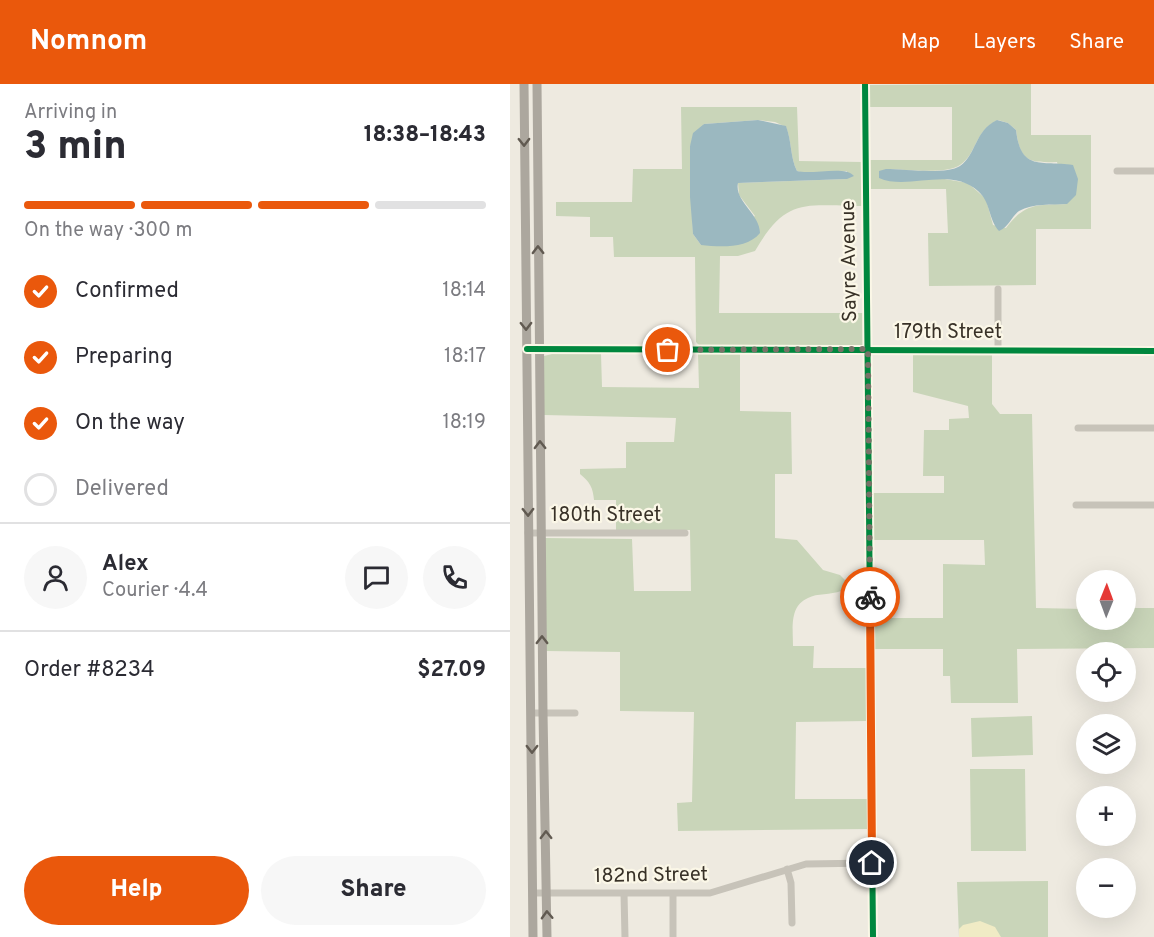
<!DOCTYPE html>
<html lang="en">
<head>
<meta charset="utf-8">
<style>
	:root { --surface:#fff; --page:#f7f7f7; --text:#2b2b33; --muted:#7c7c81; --line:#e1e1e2; --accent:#ea580c }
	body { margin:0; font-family:Overpass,sans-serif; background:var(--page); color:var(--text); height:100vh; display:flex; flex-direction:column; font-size:22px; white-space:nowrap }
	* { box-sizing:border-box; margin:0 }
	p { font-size:20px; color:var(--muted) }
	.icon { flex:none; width:33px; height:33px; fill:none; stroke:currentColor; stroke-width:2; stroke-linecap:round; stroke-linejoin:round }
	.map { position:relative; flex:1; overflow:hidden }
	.details { display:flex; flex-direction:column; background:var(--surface); width:510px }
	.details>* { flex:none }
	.needle { width:39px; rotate:1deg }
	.controls { position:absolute; left:566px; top:486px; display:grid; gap:12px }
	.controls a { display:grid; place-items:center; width:60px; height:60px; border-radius:50%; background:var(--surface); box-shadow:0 6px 24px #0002; font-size:30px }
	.pin { position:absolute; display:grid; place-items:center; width:51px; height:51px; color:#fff; margin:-26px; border:3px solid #fff; border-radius:50%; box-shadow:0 2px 6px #0007 }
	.courier { position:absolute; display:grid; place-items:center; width:60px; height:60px; margin:-30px; border:4px solid #ea580c; border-radius:50%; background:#fff; color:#222; box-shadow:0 2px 8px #0007 }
	.summary em { font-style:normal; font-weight:800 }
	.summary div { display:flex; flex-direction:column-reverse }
	.summary { display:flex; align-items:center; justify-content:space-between; height:102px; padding:0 24px }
	h1 { font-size:39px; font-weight:800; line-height:45px }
	.bar { display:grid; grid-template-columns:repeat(4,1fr); gap:9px 6px; align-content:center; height:72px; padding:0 24px }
	.bar i { height:8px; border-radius:4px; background:var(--line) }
	.bar .selected { background:var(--accent) }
	.bar p { grid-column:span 4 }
	.line { display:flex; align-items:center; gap:15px; padding:0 24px; border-top:2px solid var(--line) }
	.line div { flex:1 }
	.round { display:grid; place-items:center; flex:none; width:63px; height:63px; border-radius:32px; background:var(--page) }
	ol { padding:0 24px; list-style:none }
	li { display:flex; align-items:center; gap:18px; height:66px }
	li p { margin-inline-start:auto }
	li .icon { padding:6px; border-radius:50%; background:var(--accent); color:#fff; stroke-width:4 }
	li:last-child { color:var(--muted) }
	li i { width:33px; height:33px; border:3px solid var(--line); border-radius:50% }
	.primary-button { display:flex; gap:12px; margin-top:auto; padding:12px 24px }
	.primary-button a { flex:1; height:69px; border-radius:36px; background:var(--accent); color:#fff; font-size:24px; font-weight:800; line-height:69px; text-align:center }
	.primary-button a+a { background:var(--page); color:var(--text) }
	header { display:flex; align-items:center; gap:36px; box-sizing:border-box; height:84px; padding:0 30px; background:var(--accent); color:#fff }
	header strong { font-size:28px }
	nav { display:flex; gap:33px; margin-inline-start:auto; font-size:21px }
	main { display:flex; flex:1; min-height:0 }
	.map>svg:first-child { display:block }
</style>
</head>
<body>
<header>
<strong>Nomnom</strong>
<nav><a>Map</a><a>Layers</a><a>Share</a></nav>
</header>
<main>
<section class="details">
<div class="summary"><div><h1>3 min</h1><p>Arriving in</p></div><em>18:38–18:43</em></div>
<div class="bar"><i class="selected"></i><i class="selected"></i><i class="selected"></i><i></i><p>On the way · 300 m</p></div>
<ol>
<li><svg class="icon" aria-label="check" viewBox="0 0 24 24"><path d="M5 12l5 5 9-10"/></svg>Confirmed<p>18:14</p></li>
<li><svg class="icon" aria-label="check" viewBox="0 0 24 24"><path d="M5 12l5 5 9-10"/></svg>Preparing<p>18:17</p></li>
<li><svg class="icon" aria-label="check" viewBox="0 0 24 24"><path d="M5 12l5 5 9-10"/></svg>On the way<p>18:19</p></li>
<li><i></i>Delivered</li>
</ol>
<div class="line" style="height:108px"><a class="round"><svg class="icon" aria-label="person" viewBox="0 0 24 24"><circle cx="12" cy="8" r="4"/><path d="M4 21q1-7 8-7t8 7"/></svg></a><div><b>Alex</b><p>Courier · 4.4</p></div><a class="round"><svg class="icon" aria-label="chat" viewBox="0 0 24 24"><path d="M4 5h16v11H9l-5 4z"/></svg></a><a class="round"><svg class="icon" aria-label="phone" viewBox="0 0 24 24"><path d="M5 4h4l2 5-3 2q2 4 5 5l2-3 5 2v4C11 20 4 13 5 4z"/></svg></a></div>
<div class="line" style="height:78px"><div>Order #8234</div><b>$27.09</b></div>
<div class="primary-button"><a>Help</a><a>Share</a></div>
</section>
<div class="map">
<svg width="644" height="853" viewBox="0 0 644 853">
	<rect width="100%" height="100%" fill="#eeeae0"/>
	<!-- green -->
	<path fill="#c9d5b9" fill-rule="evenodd" d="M 521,0 L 521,51 L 581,51 L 581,145 L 526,145 L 526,201 L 419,202 L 418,149 L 438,149 L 436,105 L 358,105 L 358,76 L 442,76 L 442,23 L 358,23 L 359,1 ZM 488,36 L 498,39 L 506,46 C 510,77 518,79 547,78 L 557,120 C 526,121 515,119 496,144 L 483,141 L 476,115 L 458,99 L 376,85 C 394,85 436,91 450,81 C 467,70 464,47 488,36 Z
		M 171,23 L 287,23 L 289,77 L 352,78 L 352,122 C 295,122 277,112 245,167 L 228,172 L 210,172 L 209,229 L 354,229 L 353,262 L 189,261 L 186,258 L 185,173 L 104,173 L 103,153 L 80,153 L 80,133 L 46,132 L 46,118 L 122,118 L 123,85 L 172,85 ZM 248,36 L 265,38 L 276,43 C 282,58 280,73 287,87 L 297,90 L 337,87 L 337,95 L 228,99 L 229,111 L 245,132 L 191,161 L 183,150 L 180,62 L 194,40 Z
		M 188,269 L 230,269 L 230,327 L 281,328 L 282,390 L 265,390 L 265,454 L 287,456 L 313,486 L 330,491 L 337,498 L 331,507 C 321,511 307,509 298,514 C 279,522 283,545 283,562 L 304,562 L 303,584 L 357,584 L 358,637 L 286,638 L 285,715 L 358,715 L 357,745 L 168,747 L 167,719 L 182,718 L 184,628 L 110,627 L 110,568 L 36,567 L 35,454 L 122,455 L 124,507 L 181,507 L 180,446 L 106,446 L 106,416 L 84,416 C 83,404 80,398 70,390 L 70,385 L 116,384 L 116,358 L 164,358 L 166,334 L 34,331 L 32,276 L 34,272 L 42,270 L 91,270 L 92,303 L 189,304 Z
		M 403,270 L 482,270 L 482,320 L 490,330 L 522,330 L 526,524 L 576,525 L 576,536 L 615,536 L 615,524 L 644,524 L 644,564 L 507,565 L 508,619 L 441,619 L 440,592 L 433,592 L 433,565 L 365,565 L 364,534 L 433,534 L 433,480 L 475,481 L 474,456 L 362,456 L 363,409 L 434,409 L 434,392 L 413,392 L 414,346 L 439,346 L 439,335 L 459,334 L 458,322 L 403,308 Z
		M 522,632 L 523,671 L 462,673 L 461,634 Z
		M 460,685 L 515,685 L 516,767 L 461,767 Z
		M 538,797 L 538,853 L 449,853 L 447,798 Z"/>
	<!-- sand -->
	<path fill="#f0ebc5" d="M 470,837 L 485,843 L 491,853 L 449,853 L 449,845 L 453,841 Z"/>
	<!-- water -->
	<path fill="#9bb8c0" d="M 248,36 L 276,42 C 282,58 280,73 287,87 C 302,91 336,81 344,92 L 337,95 L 228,99 C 224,117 250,130 250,149 C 237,165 210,163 191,161 L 183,150 L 180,113 L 180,62 L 183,49 L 194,40 Z
		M 487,36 L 498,39 L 506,46 C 511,88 531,76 563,81 L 568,95 L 566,111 L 557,120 C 542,121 523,119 509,127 C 501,133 499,143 489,147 C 478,135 481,118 468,107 C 440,82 398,107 369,94 L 369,87 L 376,85 C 394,85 436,91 450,82 C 467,70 464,47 487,36 Z"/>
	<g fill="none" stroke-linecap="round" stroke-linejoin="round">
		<!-- minor -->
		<path stroke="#c7c3b9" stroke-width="7" d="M 355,0 L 363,853
			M 607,87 L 644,87
			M 488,205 L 488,266
			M 17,265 L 644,267
			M 568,344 L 644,344
			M 566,421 L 644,421
			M 18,449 L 175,449
			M 22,629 L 65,629
			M 277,785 L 281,799 L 282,839
			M 23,809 L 200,809 L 296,780 L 362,779
			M 114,809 L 115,853
			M 163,853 L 163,810"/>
		<!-- major -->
		<path stroke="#aca79e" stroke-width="9" d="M 14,0 L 23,853
			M 27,0 L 33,629 L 37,853"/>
		<!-- cycleway casing -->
		<g stroke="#fbf7e7" stroke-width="10">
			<path id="cycleway" d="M 355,0 L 363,853
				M 17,265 L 644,267"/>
		</g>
		<!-- cycleway -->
		<use href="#cycleway" stroke="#00873e" stroke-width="6"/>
	</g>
	<!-- one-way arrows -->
	<defs><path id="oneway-chevron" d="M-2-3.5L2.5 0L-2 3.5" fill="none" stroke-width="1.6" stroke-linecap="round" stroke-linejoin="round" transform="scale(1.5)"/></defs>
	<g stroke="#615a51">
		<use href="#oneway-chevron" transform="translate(14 58) rotate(89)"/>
		<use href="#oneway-chevron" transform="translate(28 166) rotate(-91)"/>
		<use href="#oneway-chevron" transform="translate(16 242) rotate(89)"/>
		<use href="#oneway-chevron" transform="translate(30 361) rotate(-91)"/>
		<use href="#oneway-chevron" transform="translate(18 428) rotate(89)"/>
		<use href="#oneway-chevron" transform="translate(32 556) rotate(-90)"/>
		<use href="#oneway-chevron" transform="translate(22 665) rotate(90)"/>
		<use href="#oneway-chevron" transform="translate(36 751) rotate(-91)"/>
		<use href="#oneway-chevron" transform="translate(37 831) rotate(-92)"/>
	</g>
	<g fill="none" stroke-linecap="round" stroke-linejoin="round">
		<!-- done -->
		<path stroke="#787268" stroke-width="6" stroke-dasharray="0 10.8" d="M 158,266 L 358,265 L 360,513"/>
		<!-- route -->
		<path stroke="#ea580c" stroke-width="8" d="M 360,513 L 362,779"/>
	</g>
	<g text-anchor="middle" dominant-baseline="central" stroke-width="4.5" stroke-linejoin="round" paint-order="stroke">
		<!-- street labels -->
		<g font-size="20" fill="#383127" stroke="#fbf7e7">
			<text transform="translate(340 177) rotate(-91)">Sayre Avenue</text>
			<text x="438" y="249">179th Street</text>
			<text x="96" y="432">180th Street</text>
			<text transform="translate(141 792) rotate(-1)">182nd Street</text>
		</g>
	</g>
</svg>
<div class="controls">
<a><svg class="needle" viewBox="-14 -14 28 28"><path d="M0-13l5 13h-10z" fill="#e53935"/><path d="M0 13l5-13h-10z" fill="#7c7c81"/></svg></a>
<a><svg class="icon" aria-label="locate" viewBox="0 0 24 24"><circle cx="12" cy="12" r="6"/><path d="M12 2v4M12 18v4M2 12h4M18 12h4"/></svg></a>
<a><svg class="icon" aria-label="layers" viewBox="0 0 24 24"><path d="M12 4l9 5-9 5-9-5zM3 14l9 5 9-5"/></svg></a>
<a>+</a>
<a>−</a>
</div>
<div class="pin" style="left:158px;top:266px;background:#ea580c"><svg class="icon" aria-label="bag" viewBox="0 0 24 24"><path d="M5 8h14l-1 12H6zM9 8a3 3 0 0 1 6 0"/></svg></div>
<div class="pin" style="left:362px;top:779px;background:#1f2937"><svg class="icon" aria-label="home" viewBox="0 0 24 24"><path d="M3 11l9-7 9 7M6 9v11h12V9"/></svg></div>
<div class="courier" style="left:360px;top:513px"><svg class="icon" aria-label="bike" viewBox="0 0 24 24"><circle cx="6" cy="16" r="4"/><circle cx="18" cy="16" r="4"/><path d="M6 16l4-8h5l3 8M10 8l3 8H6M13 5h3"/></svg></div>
</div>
</main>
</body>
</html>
